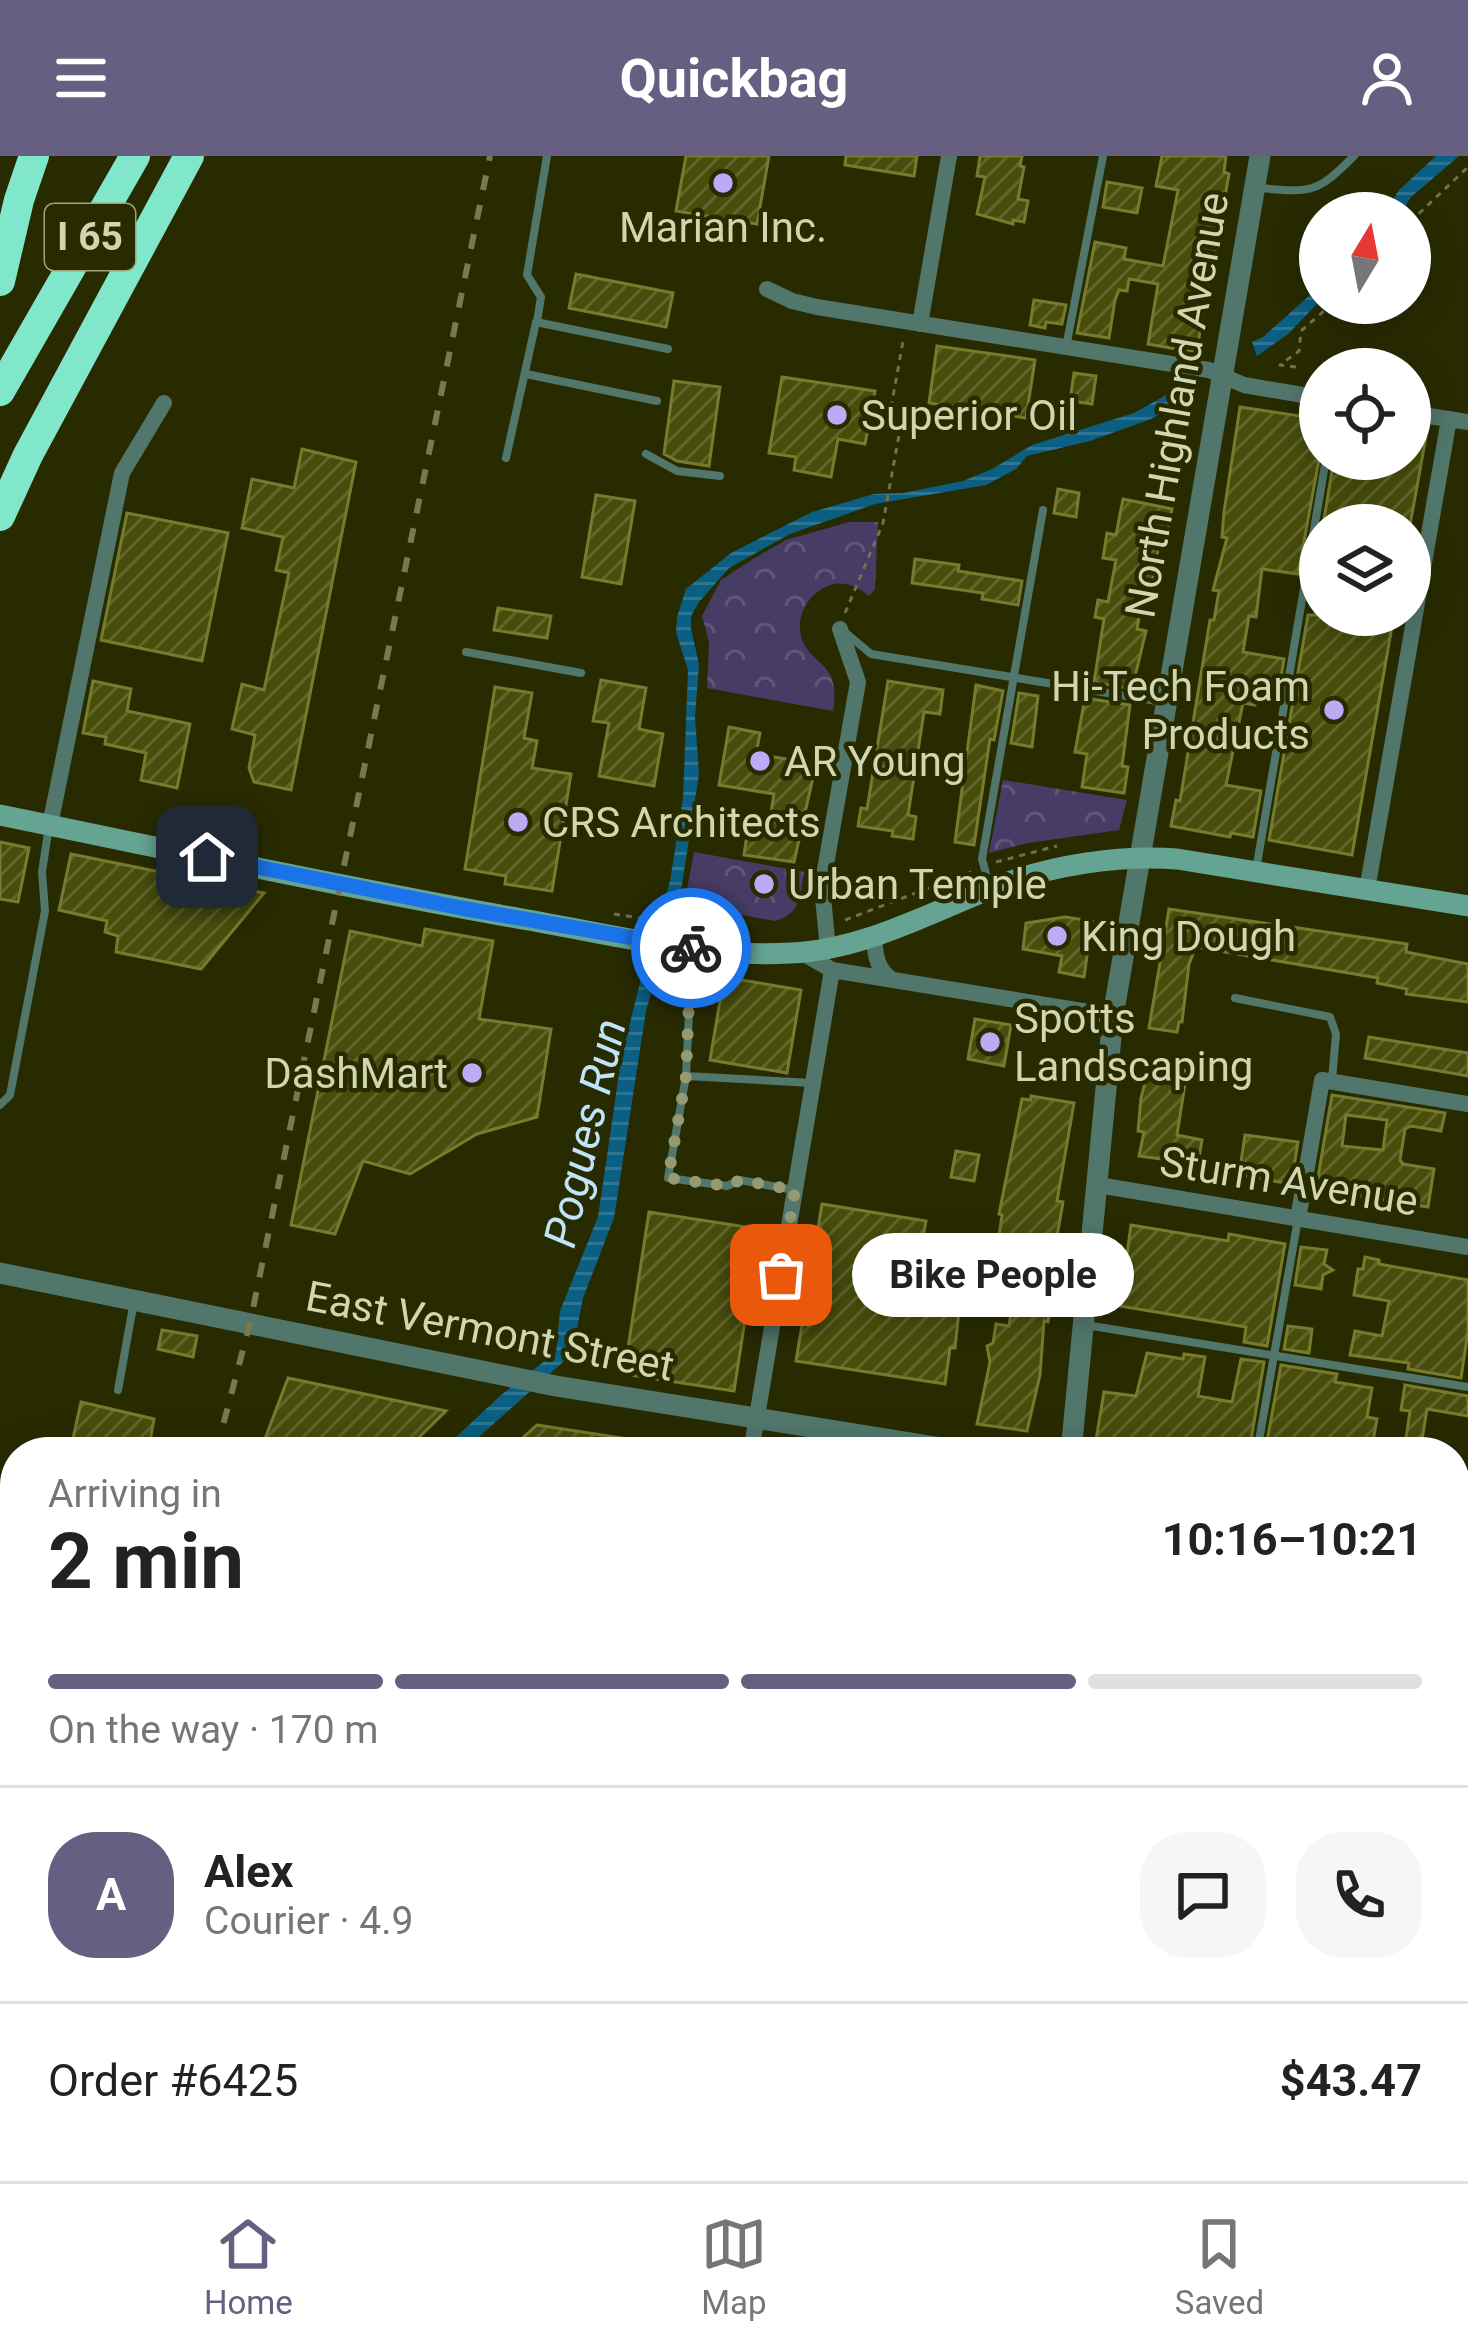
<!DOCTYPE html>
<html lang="en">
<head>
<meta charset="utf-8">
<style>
	:root { --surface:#fff; --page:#f6f6f6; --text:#222; --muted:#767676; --line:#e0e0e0; --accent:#675f81 }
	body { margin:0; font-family:Roboto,sans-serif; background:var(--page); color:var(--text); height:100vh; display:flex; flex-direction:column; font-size:45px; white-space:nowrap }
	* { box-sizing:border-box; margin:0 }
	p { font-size:39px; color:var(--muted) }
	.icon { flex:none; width:66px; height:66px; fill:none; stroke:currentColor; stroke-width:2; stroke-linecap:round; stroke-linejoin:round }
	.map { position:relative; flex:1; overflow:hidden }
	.details { position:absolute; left:0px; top:1281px; width:1470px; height:744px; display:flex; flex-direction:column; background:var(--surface); border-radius:48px 48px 0 0; box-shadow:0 6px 30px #0003 }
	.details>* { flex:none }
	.needle { width:78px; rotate:10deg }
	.fabs { position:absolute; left:1299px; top:36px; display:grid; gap:24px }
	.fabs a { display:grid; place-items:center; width:132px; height:132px; border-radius:50%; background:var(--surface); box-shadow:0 6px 30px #0003; font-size:60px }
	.pin { position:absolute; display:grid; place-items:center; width:102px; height:102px; color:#fff; margin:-51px; border-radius:24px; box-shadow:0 6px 18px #0006 }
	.courier { position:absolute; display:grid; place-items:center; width:120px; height:120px; margin:-60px; border:9px solid #1a73e8; border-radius:50%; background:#fff; color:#222; box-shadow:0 3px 15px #0007 }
	.bubble { position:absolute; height:84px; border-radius:42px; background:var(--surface); box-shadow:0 6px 30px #0003; font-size:39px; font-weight:700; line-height:84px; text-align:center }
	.summary em { font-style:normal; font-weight:700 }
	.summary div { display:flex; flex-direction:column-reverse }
	.summary { display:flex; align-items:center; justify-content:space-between; height:204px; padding:0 48px }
	h1 { font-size:78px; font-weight:700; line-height:90px }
	.bar { display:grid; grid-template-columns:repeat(4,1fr); gap:18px 12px; align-content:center; height:144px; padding:0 48px }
	.bar i { height:15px; border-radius:9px; background:var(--line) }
	.bar .current { background:var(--accent) }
	.bar p { grid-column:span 4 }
	.line { display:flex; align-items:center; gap:30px; padding:0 48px; border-top:3px solid var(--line) }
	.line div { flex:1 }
	.round { display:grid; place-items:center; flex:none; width:126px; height:126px; border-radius:48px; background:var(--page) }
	header { display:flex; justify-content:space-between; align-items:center; height:156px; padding:0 48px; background:var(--accent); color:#fff; font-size:54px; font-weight:700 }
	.tab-bar { display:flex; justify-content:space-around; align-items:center; height:168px; border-top:3px solid var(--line); background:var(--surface); font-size:33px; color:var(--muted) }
	.tab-bar a { display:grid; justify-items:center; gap:6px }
	.tab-bar .current { color:var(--accent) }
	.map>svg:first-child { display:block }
</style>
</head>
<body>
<header><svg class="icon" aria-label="menu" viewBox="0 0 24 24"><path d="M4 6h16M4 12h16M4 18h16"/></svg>Quickbag<svg class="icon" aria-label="person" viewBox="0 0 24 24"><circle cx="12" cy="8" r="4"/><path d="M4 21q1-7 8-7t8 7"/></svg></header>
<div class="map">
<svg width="1468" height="2025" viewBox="0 0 1468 2025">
	<defs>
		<pattern id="park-crowns" width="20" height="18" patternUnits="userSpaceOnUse" patternTransform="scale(3)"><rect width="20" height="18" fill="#463c65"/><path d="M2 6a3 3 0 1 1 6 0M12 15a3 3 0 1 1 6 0" fill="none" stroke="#605778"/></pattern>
		<pattern id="water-rules" width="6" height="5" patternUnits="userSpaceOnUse" patternTransform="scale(3)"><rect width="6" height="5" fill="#0a5f83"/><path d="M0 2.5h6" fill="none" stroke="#2d7592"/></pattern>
		<pattern id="building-hatch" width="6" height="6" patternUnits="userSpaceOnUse" patternTransform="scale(3)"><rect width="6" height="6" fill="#484d0c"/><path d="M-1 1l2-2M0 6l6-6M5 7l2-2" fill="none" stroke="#61662d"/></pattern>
	</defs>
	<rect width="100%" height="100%" fill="#282b00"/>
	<!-- park -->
	<path fill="url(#park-crowns)" d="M 849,366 L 878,366 L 875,433 L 869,440 C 859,432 848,426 834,428 C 808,434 792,464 804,488 C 810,500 822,506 829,517 C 836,530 835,541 833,555 L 707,532 L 709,486 L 702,460 L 721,424 L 753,403 L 786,384 Z
		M 1003,624 L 1127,644 L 1119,674 L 1028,687 L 989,697 Z
		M 694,696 L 804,716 C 800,740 801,758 775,765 L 684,749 Z"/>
	<!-- water -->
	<path fill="url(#water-rules)" d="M 1436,0 L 1459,0 L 1411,41 L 1401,57 L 1384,57 L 1399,34 Z
		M 1320,130 L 1320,145 L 1288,178 L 1257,200 L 1252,186 L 1263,181 Z
		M 1175,234 L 1188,242 L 1151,263 L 1090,285 L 1027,300 L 1016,313 L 986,329 L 875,348 L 790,378 L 729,412 L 699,446 L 691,460 L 691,473 L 699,508 L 695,561 L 699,618 L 681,735 L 646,855 L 614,1062 L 583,1142 L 572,1198 L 462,1296 L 440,1296 L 501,1239 L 556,1196 L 560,1155 L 598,1061 L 621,904 L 642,818 L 670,725 L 683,642 L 688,514 L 676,476 L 677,461 L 686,433 L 731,397 L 812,356 L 874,338 L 903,337 L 963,325 L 992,313 L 1032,289 L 1134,257 Z"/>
	<!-- building -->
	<path fill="url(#building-hatch)" stroke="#757c2c" stroke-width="3" fill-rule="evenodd" d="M 686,0 L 769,0 L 757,68 L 676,55 Z
		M 846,0 L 917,0 L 914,20 L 845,9 Z
		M 980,0 L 1022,0 L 1020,10 L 1024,11 L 1018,43 L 1028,45 L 1024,66 L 1013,64 L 1013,68 L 977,58 L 985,21 L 977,20 Z
		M 1162,0 L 1226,0 L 1224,16 L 1229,18 L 1214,102 L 1211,102 L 1197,195 L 1193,196 L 1148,188 L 1158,128 L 1129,123 L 1127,135 L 1119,134 L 1115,144 L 1109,182 L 1077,177 L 1095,86 L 1126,92 L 1124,103 L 1163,110 L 1178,34 L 1156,30 Z
		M 1107,26 L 1142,32 L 1137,57 L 1103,51 Z
		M 576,118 L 673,137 L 666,171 L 569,152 Z
		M 1034,144 L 1066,149 L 1062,168 L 1046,166 L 1045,172 L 1030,169 Z
		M 937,190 L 1035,204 L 1026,262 L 929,247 Z
		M 1074,217 L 1096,220 L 1092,248 L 1070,245 Z
		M 782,221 L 875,235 L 865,288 L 838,283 L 831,321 L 794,314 L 796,301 L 769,297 Z
		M 674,225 L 720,231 L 709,310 L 677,305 L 664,298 Z
		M 1240,251 L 1320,263 L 1320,298 L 1298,418 L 1262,413 L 1256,461 L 1249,460 L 1243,496 L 1284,503 L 1280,527 L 1260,523 L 1255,549 L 1243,547 L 1226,629 L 1261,635 L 1253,681 L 1231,677 L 1230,681 L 1171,670 L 1176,644 L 1180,645 L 1210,464 L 1214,464 L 1219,435 L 1213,434 L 1227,382 L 1222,381 L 1224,356 Z
		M 1410,278 L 1426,281 L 1410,369 L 1323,369 L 1334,303 L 1410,303 Z
		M 302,293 L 356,306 L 291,634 L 254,626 L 249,612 L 255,579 L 232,573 L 242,528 L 264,534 L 289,417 L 276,414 L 283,381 L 242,372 L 252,323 L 294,332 Z
		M 1058,333 L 1079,337 L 1076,361 L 1054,357 Z
		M 596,339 L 635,345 L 621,428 L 582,421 Z
		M 1123,343 L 1172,353 L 1167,378 L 1161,376 L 1150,440 L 1143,438 L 1137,473 L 1146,475 L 1132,533 L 1094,526 L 1104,463 L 1095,461 L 1098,444 L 1108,446 L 1116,404 L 1103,402 L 1107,377 L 1116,379 Z
		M 127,357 L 228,377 L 202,505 L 101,484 Z
		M 915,403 L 959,409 L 958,415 L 1022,425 L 1018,449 L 982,443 L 983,437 L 912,427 Z
		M 498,452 L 551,460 L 547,482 L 494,474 Z
		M 1308,459 L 1394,459 L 1352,699 L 1269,684 Z
		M 601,524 L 646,532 L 639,573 L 663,578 L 654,630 L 599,620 L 609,567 L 593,565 Z
		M 93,525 L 131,533 L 127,555 L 190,568 L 177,632 L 141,624 L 146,597 L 105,588 L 106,581 L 83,577 Z
		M 888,525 L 943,534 L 940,558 L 924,556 L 908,659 L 916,661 L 913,683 L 892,680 L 893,675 L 858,670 L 861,652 L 867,653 Z
		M 976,529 L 1003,535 L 994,584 L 990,583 L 974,689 L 955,686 Z
		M 495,531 L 532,537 L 524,582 L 537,585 L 532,612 L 571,618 L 552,735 L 505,728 L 506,720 L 465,713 Z
		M 1019,537 L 1038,540 L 1032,591 L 1011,587 Z
		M 1085,542 L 1130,549 L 1122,610 L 1128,611 L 1124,637 L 1082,631 L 1087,598 L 1075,596 Z
		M 729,571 L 760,577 L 756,598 L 816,608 L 794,706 L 744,699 L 748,672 L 768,675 L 774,638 L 719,629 Z
		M 0,686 L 29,692 L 18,746 L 0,743 Z
		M 71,698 L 264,737 L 201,813 L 116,796 L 118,780 L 105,776 L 107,765 L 59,754 Z
		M 1169,753 L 1407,788 L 1406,796 L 1468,808 L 1468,846 L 1406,838 L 1407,833 L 1377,827 L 1378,822 L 1196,791 L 1189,808 L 1182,866 L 1179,866 L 1177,876 L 1149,872 Z
		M 1065,761 L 1092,765 L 1084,821 L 1059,816 L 1062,800 L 1023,793 L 1026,767 Z
		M 425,773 L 493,785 L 479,863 L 551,873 L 537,961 L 477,978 L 410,1018 L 363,1005 L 335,1078 L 291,1069 L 350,775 L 422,790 Z
		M 724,821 L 801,834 L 787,917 L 710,904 Z
		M 975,863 L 1011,869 L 1004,910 L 968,903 Z
		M 1369,881 L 1468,897 L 1468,920 L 1365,902 Z
		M 1150,908 L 1187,915 L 1177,979 L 1202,984 L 1198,1008 L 1139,1000 L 1144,976 L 1138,975 L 1141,942 Z
		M 1332,939 L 1445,957 L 1441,975 L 1411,970 L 1405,973 L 1400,1004 L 1403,1008 L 1434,1013 L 1428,1051 L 1316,1033 ZM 1346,959 L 1387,964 L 1383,994 L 1342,990 Z
		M 1031,940 L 1074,947 L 1057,1045 L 1063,1046 L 1045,1149 L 1050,1150 L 1048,1166 L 1044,1165 L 1040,1219 L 1027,1275 L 977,1268 L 990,1206 L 987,1190 L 993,1187 L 996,1168 L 1009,1170 L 1016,1125 L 1006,1111 L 995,1108 L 1002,1059 L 999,1058 L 1022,943 L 1031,944 Z
		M 1245,979 L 1298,986 L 1291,1028 L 1239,1019 Z
		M 956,995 L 979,999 L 974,1025 L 951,1021 Z
		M 822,1048 L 926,1065 L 918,1112 L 963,1118 L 955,1192 L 950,1192 L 945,1228 L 796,1205 Z
		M 649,1056 L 759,1073 L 734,1235 L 624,1218 Z
		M 1131,1069 L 1228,1085 L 1229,1078 L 1285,1088 L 1267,1190 L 1244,1186 L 1246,1171 L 1120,1150 Z
		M 1301,1091 L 1327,1094 L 1324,1108 L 1333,1114 L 1323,1119 L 1321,1133 L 1295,1129 Z
		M 1365,1101 L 1379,1104 L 1379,1108 L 1468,1124 L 1468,1175 L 1461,1222 L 1408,1213 L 1409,1207 L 1350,1199 L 1355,1175 L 1382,1180 L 1389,1145 L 1354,1139 L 1358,1113 L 1363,1113 Z
		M 1288,1170 L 1312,1173 L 1309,1197 L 1284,1193 Z
		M 162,1174 L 197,1180 L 193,1201 L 158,1193 Z
		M 1147,1197 L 1183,1203 L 1184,1198 L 1205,1201 L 1198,1240 L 1232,1246 L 1241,1203 L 1264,1206 L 1249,1296 L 1183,1296 L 1096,1284 L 1104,1236 L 1136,1240 Z
		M 1281,1209 L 1337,1218 L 1335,1226 L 1372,1232 L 1367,1261 L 1377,1263 L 1371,1296 L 1265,1296 Z
		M 288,1222 L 446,1255 L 404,1296 L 260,1296 Z
		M 1405,1229 L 1468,1240 L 1468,1260 L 1427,1253 L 1420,1296 L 1404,1296 L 1410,1255 L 1401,1254 Z
		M 81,1246 L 154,1263 L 148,1296 L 70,1296 Z
		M 537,1269 L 654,1287 L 653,1296 L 507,1296 Z
		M 0,1372 L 15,1376 L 15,1471 L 0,1467 Z
		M 917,2010 L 1212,2010 L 1251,2017 L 1250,2025 L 1029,2025 L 1004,2021 L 1004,2025 L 915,2025 Z"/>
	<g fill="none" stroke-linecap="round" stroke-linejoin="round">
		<!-- path -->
		<path stroke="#70734a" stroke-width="3" stroke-dasharray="6 6" stroke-linecap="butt" d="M 1410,66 L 1468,11
			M 1296,211 L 1280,209 L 1299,195 L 1301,175 L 1333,147
			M 845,457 L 883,367 L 899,279 L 891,252 L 903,185
			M 996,706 L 1057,690
			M 614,758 L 706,772
			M 845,764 L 971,716
			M 408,1293 L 411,1296"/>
		<!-- service -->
		<path stroke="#51776c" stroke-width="8" d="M 1260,32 C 1312,37 1317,37 1354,0
			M 537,166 L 541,141 L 527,119 L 547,0
			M 1066,191 L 1103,0
			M 526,218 L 657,245
			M 646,298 L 677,315 L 720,320
			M 506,302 L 536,166 L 668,193
			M 847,478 L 871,498 L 1163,546
			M 466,496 L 581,517
			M 1256,714 L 1326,303
			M 990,732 L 982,703 L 1043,354
			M 692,794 L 686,920 L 812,927
			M 1235,842 L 1330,861 L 1336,878 L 1332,924
			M 686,920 L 668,1022 L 727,1030 L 740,1024 L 794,1034
			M 0,949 L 10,939 L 45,755 L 42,716 L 49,670
			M 1086,1169 L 1468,1231
			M 118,1234 L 134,1145
			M 1257,1296 L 1298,1063
			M 1455,1854 L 1468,1856
			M 0,1872 L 15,1872
			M 655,2010 L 748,2025"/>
		<!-- minor -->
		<path stroke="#51776c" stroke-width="16" d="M 767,133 L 792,145 L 817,151 L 1209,214 L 1244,229 L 1320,242
			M 920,168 L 949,0
			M 1410,257 L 1468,266
			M 50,669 L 122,317 L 164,247
			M 1367,734 L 1449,263
			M 875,779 C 874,795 876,812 890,822
			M 828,793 L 822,731 L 858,526 L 840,473
			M 803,797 L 832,814 L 1113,860
			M 1098,1029 L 1468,1091
			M 1298,1063 L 1322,924 L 1468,948
			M 751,1296 L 832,814
			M 1455,2004 L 1468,2006
			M 221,2025 L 223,2010
			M 445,2025 L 447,2010
			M 726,2025 L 728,2010"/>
		<!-- tertiary -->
		<path stroke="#51776c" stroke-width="21" d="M 0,1117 L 556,1230 L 967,1296
			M 1071,1296 L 1113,860 L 1260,0
			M 1455,1372 L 1468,1374
			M 1455,1593 L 1468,1515
			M 1382,2025 L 1384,2010"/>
		<!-- secondary -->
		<path stroke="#65a492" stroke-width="21" d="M 0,659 C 176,695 352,733 528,764 C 614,779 703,802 790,797 C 864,794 931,756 998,730 C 1052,709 1118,699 1177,703 L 1468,750
			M 0,1575 L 15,1578
			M 1455,1692 L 1468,1694"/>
		<!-- motorway -->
		<path stroke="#81e7cb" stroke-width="30" d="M 0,125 L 19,44 L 34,0
			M 0,235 L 135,0
			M 0,360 L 28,299 L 189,0"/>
		<!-- rail -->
		<path stroke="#767a51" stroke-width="6" stroke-dasharray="15 15" stroke-linecap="butt" d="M 216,1296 L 250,1167 L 490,0
			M 0,1617 L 15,1603"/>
	</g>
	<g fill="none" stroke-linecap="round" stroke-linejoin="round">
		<!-- done -->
		<path stroke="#969a72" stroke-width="12" stroke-dasharray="0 21.6" d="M 691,792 L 686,920 L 668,1022 L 728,1030 L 740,1024 L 795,1034 L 781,1119"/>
		<!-- route -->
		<path stroke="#1a73e8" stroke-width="15" d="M 207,701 L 461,752 L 691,792"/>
	</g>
	<!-- markers -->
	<g fill="#bbaaf6" stroke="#282b00" stroke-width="4.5">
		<circle cx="723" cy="27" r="12"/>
		<circle cx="837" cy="259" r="12"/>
		<circle cx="1334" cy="554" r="12"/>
		<circle cx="760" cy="605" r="12"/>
		<circle cx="518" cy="666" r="12"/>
		<circle cx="764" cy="728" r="12"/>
		<circle cx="1057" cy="780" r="12"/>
		<circle cx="990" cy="886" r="12"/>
		<circle cx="472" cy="917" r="12"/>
	</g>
	<g text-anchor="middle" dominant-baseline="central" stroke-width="9" stroke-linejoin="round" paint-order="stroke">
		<!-- shield labels -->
		<rect fill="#282b00" stroke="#9ea37a" stroke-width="3" x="45" y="48" width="90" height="66" rx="9"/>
		<g font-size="39" font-weight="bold" fill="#d1d6af">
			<text x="90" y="81">I 65</text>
		</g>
		<!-- poi labels -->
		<g font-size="42" fill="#d1d6af" stroke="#282b00" text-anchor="start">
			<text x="723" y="71" text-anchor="middle">Marian Inc.</text>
			<text x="861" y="259">Superior Oil</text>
			<text x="1310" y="530" text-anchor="end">Hi-Tech Foam<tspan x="1310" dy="48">Products</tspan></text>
			<text x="784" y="605">AR Young</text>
			<text x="542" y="666">CRS Architects</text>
			<text x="788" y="728">Urban Temple</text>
			<text x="1081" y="780">King Dough</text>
			<text x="1014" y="862">Spotts<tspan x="1014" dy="48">Landscaping</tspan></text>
			<text x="448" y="917" text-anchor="end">DashMart</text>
		</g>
		<!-- street labels -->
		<g font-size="42" fill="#d1d6af" stroke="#282b00">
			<text transform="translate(1177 249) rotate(-80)">North Highland Avenue</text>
			<text transform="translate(1289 1025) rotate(9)">Sturm Avenue</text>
			<text transform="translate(490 1175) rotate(11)">East Vermont Street</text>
		</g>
		<!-- water labels -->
		<g font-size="45" font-style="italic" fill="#bfe4fa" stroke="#282b00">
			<text transform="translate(585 977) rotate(-77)">Pogues Run</text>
		</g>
	</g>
</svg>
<div class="fabs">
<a><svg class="needle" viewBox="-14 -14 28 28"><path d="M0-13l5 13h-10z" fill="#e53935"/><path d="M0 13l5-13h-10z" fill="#767676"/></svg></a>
<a><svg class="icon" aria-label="locate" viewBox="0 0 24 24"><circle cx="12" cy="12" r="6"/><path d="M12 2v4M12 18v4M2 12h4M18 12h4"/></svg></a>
<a><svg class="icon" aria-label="layers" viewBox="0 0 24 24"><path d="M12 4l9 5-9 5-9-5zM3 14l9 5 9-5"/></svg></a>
</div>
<div class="pin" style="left:781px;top:1119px;background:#ea580c"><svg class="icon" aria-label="bag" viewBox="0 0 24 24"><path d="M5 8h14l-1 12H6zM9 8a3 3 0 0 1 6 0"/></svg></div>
<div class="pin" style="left:207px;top:701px;background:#1f2937"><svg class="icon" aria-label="home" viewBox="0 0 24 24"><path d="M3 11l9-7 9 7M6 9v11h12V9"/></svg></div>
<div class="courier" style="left:691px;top:792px"><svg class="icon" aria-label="bike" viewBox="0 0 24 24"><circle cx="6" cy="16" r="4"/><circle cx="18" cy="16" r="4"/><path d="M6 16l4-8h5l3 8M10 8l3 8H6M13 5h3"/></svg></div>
<div class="bubble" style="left:852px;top:1077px;width:282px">Bike People</div>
<section class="details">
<div class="summary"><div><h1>2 min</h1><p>Arriving in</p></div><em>10:16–10:21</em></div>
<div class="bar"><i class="current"></i><i class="current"></i><i class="current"></i><i></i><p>On the way · 170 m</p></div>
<div class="line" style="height:216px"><b class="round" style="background:var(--accent);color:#fff">A</b><div><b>Alex</b><p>Courier · 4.9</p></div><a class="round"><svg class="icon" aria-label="chat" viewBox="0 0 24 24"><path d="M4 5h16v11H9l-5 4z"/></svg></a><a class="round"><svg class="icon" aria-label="phone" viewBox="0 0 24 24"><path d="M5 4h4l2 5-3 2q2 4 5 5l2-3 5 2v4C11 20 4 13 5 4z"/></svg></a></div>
<div class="line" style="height:156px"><div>Order #6425</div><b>$43.47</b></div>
</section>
</div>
<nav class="tab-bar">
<a class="current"><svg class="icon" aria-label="home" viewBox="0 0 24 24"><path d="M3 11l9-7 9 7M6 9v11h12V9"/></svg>Home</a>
<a><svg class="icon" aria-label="map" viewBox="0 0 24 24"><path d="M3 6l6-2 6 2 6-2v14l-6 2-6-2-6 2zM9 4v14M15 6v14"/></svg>Map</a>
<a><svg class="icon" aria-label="saved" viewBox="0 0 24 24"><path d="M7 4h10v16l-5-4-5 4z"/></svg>Saved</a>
</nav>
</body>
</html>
